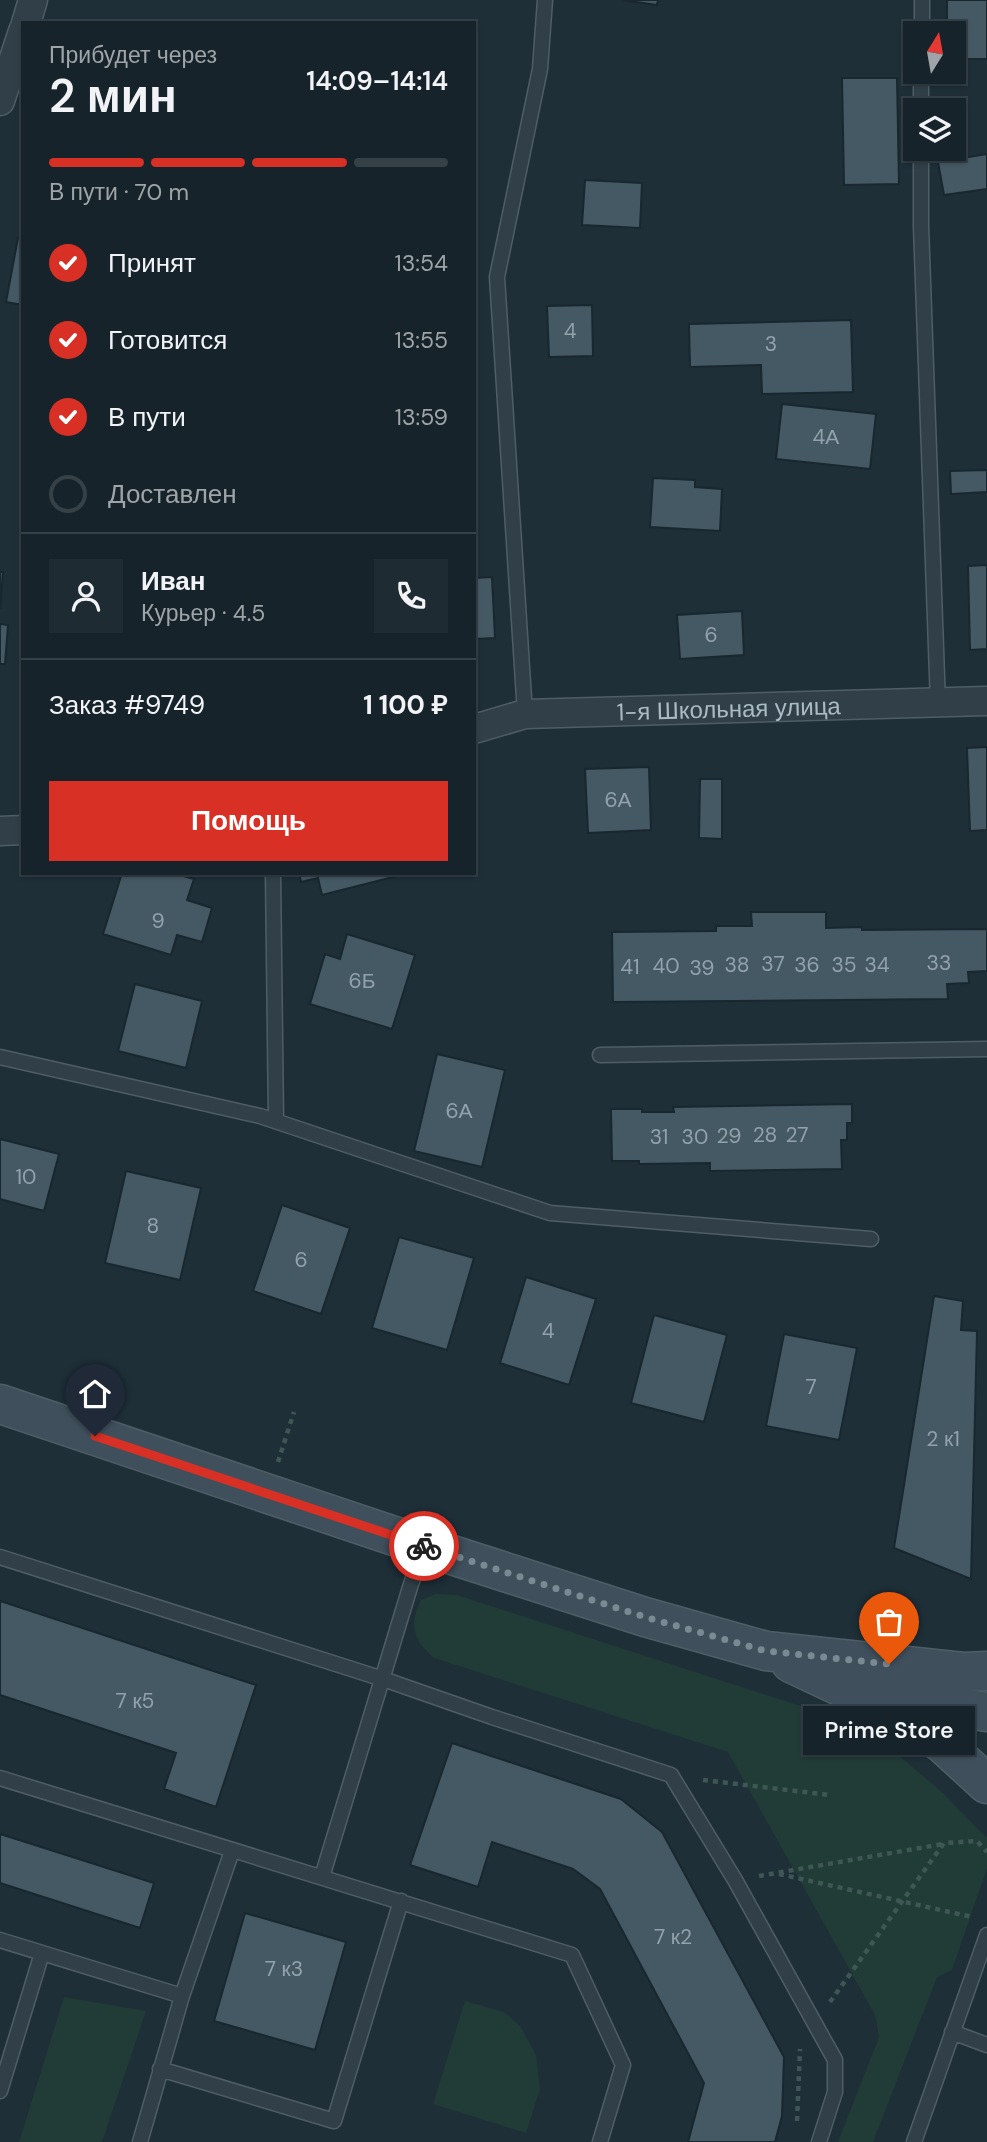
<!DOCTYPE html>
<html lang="ru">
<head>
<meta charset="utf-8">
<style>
	:root { --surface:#16232a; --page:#1f2b32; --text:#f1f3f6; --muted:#9ea4a8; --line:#354047; --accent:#d93025 }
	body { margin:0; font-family:"DM Sans",sans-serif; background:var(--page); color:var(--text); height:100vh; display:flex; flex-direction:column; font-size:26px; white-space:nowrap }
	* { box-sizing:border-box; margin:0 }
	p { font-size:23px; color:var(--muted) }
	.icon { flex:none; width:38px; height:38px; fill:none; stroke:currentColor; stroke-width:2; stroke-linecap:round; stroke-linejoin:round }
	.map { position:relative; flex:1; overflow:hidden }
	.side { position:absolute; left:21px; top:21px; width:455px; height:854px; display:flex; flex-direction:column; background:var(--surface); border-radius:0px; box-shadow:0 2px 5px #0004,0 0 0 2px var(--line) }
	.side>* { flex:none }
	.needle { width:46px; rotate:11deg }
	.tools { position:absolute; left:903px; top:21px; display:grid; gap:14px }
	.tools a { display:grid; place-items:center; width:63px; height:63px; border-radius:0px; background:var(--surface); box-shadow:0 2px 5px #0004,0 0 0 2px var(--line); font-size:35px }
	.pin { position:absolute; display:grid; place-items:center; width:60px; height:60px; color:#fff; margin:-72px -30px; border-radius:50% 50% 50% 0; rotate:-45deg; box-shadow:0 0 7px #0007 }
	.pin .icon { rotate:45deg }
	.courier { position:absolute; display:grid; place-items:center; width:70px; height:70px; margin:-35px; border:5px solid #d93025; border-radius:50%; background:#fff; color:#222; box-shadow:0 2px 9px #0007 }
	.bubble { position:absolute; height:49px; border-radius:0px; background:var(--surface); box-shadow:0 2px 5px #0004,0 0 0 2px var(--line); font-size:23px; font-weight:600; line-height:49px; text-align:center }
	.headline em { font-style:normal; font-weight:600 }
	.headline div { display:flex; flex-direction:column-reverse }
	.headline { display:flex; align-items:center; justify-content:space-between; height:119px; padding:0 28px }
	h1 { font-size:46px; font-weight:600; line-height:52px }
	.bar { display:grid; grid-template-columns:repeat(4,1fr); gap:10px 7px; align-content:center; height:84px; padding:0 28px }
	.bar i { height:9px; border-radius:5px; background:var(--line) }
	.bar .on { background:var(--accent) }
	.bar p { grid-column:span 4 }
	.line { display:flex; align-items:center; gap:18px; padding:0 28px; border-top:2px solid var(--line) }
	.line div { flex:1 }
	.round { display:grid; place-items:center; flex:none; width:74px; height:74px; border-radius:0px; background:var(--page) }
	ol { padding:0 28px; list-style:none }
	li { display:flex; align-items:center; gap:21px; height:77px }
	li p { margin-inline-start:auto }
	li .icon { padding:7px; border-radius:50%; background:var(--accent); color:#fff; stroke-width:4 }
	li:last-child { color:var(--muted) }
	li i { width:38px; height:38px; border:4px solid var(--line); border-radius:50% }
	.button { display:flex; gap:14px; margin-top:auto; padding:14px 28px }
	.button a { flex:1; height:80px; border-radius:0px; background:var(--accent); color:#fff; font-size:28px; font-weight:600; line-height:80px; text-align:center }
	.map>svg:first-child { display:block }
</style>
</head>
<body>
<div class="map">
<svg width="987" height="2142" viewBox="0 0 987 2142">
	<rect width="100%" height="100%" fill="#1e2f38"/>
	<!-- green -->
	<path fill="#213b37" d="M 436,1594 L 457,1595 L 819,1712 L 890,1748 L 943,1793 L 987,1838 L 987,1868 L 952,1970 L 937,1977 L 873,2142 L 838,2142 L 879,2037 L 875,2015 L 728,1752 L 434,1658 C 413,1640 409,1626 421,1600 Z
		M 64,1997 L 146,2011 L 102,2142 L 19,2142 Z
		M 465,2001 L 504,2012 L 520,2026 L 536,2055 L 540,2089 L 526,2133 L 433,2104 Z"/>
	<!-- building -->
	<path fill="#455964" stroke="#19272f" stroke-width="2" d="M 623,0 L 658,0 L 657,5 Z
		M 947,0 L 987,0 L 987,59 L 954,59 L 954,33 L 947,33 Z
		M 842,78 L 897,78 L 899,184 L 844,185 Z
		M 987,154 L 987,189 L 944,195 L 938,162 Z
		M 585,180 L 642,183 L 640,228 L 582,225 Z
		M 18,238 L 23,239 L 23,305 L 6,302 Z
		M 592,305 L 593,356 L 549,357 L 547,306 Z
		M 851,320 L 853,392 L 762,394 L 761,365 L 690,367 L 689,324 Z
		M 782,404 L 876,414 L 870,469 L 776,459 Z
		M 987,470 L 987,492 L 951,494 L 950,471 Z
		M 653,478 L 695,480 L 695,487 L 722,489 L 720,531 L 650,527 Z
		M 987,565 L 987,649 L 970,650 L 968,566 Z
		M 0,572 L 3,572 L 0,609 Z
		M 492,577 L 495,638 L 474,639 L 474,578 Z
		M 742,611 L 744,655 L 680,659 L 677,615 Z
		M 0,624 L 8,625 L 5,664 L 0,664 Z
		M 987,747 L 987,830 L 970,831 L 967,748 Z
		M 649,767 L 651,830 L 588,833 L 585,769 Z
		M 700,779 L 722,779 L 722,839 L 699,838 Z
		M 122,873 L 173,873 L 194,879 L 187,900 L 212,908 L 202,942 L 177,935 L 171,955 L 103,934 Z
		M 299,873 L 397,873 L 397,876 L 322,895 L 318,878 L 301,882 Z
		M 751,912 L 826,912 L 826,928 L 862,927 L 862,930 L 987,929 L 987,971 L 968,972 L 969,983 L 947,984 L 948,999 L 613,1002 L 612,932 L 716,931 L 716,926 L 752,926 Z
		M 347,934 L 415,955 L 392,1029 L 310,1004 L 325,954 L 340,959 Z
		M 135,984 L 202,1001 L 186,1068 L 118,1051 Z
		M 437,1054 L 505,1070 L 482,1167 L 414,1151 Z
		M 852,1104 L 852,1123 L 847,1123 L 847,1140 L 841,1140 L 842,1169 L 710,1171 L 710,1163 L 639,1164 L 639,1161 L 612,1161 L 611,1109 L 642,1109 L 642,1112 L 674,1112 L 673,1107 Z
		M 0,1139 L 59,1154 L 44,1211 L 0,1199 Z
		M 126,1171 L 201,1188 L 180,1280 L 105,1263 Z
		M 282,1205 L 350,1228 L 321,1314 L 253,1291 Z
		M 399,1237 L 474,1258 L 447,1350 L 372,1328 Z
		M 526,1277 L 596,1299 L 569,1385 L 500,1363 Z
		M 934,1296 L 963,1301 L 961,1330 L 977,1331 L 971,1579 L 894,1548 Z
		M 654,1315 L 727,1335 L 704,1422 L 631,1403 Z
		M 784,1334 L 857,1348 L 839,1440 L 766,1426 Z
		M 0,1601 L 256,1685 L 216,1807 L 164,1789 L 176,1753 L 0,1695 Z
		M 452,1743 L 621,1799 L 662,1832 L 784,2057 L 782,2116 L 775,2142 L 688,2142 L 704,2083 L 600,1889 L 573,1869 L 492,1842 L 478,1887 L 410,1865 Z
		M 0,1834 L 154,1883 L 140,1928 L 0,1883 Z
		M 245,1913 L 346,1942 L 315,2050 L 214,2021 Z"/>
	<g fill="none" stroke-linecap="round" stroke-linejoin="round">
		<!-- service casing -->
		<g stroke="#4f5e66" stroke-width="17">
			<path id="service" d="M 922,33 L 922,0
				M 921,110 L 921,72
				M 921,149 L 921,226 L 938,704
				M 525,714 L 497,277 L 540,69 L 545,0
				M 273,873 L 276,1121
				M 600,1055 L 987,1049
				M 0,1057 L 260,1116 L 550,1213 L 871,1239
				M 0,1557 L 383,1679 L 492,1717 L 671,1775 L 735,1880 L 835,2060 L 835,2092 L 819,2142
				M 0,1778 L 572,1955 L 623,2065 L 600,2142
				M 322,1877 L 411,1584 L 424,1548
				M 0,1940 L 182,1996
				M 952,2032 L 987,2045
				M 160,2069 L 334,2121 L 401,1901
				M 0,2091 L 42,1953
				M 140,2142 L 182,1996 L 232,1851
				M 914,2142 L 987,1935"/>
		</g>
		<!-- minor casing -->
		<g stroke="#4f5e66" stroke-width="31">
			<g id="minor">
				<path d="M 26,23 L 33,0"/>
				<path d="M 0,101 L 23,31"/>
				<path id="s1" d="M 474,729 L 525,714 L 987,701"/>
				<path d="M 0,831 L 23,830"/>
			</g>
		</g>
		<!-- secondary casing -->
		<g stroke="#4f5e66" stroke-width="41">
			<path id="secondary" d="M 0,1404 L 424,1546 L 645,1617 L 766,1651 L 963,1672 L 987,1671
				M 791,1663 L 848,1690 L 987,1712
				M 872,1702 L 941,1742 L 987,1784"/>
		</g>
		<!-- path -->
		<path stroke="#3f5754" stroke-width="4.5" stroke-dasharray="5 5" stroke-linecap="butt" d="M 278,1462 L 294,1412
			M 703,1780 L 830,1795
			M 779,1874 L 972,1917
			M 759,1876 L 943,1844
			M 830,2002 L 944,1843 L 977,1841 L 987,1852
			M 797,2121 L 800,2049"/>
		<!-- service -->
		<use href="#service" stroke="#314048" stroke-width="14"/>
		<!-- minor -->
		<use href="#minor" stroke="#314048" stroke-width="28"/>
		<!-- secondary -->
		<use href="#secondary" stroke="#3f505c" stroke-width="38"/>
	</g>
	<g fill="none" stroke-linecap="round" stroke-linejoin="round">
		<!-- done -->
		<path stroke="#7a8a94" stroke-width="7" stroke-dasharray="0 12.6" d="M 424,1546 L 645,1617 L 766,1651 L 889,1664"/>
		<!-- route -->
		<path stroke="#d93025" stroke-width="9" d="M 95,1436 L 424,1546"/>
	</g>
	<g text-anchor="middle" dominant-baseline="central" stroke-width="7" stroke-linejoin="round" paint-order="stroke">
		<!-- number labels -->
		<g font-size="21" fill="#92a2ad">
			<text x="570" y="331">4</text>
			<text x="771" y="344">3</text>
			<text x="826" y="437">4А</text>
			<text x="711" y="635">6</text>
			<text x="618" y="800">6А</text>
			<text x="158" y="921">9</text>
			<text x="939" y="963">33</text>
			<text x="773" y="964">37</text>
			<text x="737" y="965">38</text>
			<text x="807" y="965">36</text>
			<text x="844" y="965">35</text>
			<text x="877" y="965">34</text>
			<text x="666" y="966">40</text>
			<text x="630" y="967">41</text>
			<text x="702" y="968">39</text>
			<text x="362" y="981">6Б</text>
			<text x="459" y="1111">6А</text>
			<text x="765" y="1135">28</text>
			<text x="797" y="1135">27</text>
			<text x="729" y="1136">29</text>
			<text x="659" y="1137">31</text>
			<text x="695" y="1137">30</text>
			<text x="26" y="1177">10</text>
			<text x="153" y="1226">8</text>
			<text x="301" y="1260">6</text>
			<text x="548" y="1331">4</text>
			<text x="811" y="1387">7</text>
			<text x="943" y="1439">2 к1</text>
			<text x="135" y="1701">7 к5</text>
			<text x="673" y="1937">7 к2</text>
			<text x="284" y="1969">7 к3</text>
		</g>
		<!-- street labels -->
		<g font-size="24" fill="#abbbc5" stroke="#17252c">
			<text stroke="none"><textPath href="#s1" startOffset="257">1-я Школьная улица</textPath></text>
		</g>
	</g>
</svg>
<div class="tools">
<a><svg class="needle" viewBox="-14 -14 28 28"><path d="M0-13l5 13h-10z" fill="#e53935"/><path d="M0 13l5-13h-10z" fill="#9ea4a8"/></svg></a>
<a><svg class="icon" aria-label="layers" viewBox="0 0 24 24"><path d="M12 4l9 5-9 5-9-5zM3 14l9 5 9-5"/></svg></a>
</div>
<div class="pin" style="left:889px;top:1664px;background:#ea580c"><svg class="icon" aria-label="bag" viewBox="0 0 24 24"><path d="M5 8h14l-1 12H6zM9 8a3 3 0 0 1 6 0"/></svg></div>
<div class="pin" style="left:95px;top:1436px;background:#1f2937"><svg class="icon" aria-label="home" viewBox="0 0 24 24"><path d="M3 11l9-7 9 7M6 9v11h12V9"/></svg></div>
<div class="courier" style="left:424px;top:1546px"><svg class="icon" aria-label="bike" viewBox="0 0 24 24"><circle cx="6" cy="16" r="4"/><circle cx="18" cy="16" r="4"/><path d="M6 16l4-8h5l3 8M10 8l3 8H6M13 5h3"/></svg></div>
<div class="bubble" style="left:803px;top:1706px;width:172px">Prime Store</div>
<section class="side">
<div class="headline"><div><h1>2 мин</h1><p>Прибудет через</p></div><em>14:09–14:14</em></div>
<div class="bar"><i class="on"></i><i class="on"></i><i class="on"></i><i></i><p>В пути · 70 m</p></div>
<ol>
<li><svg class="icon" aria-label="check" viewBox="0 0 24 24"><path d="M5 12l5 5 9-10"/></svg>Принят<p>13:54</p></li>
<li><svg class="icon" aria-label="check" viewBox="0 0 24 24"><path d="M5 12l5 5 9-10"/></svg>Готовится<p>13:55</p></li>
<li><svg class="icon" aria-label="check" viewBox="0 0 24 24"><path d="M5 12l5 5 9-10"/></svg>В пути<p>13:59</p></li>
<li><i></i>Доставлен</li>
</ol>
<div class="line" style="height:126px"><a class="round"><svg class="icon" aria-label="person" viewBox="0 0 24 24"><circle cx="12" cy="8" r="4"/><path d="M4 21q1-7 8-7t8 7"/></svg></a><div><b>Иван</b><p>Курьер · 4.5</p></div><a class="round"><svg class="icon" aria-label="phone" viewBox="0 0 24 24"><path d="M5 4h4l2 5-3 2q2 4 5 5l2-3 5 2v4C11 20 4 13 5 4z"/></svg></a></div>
<div class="line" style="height:91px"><div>Заказ #9749</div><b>1 100 ₽</b></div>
<div class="button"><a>Помощь</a></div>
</section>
</div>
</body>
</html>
